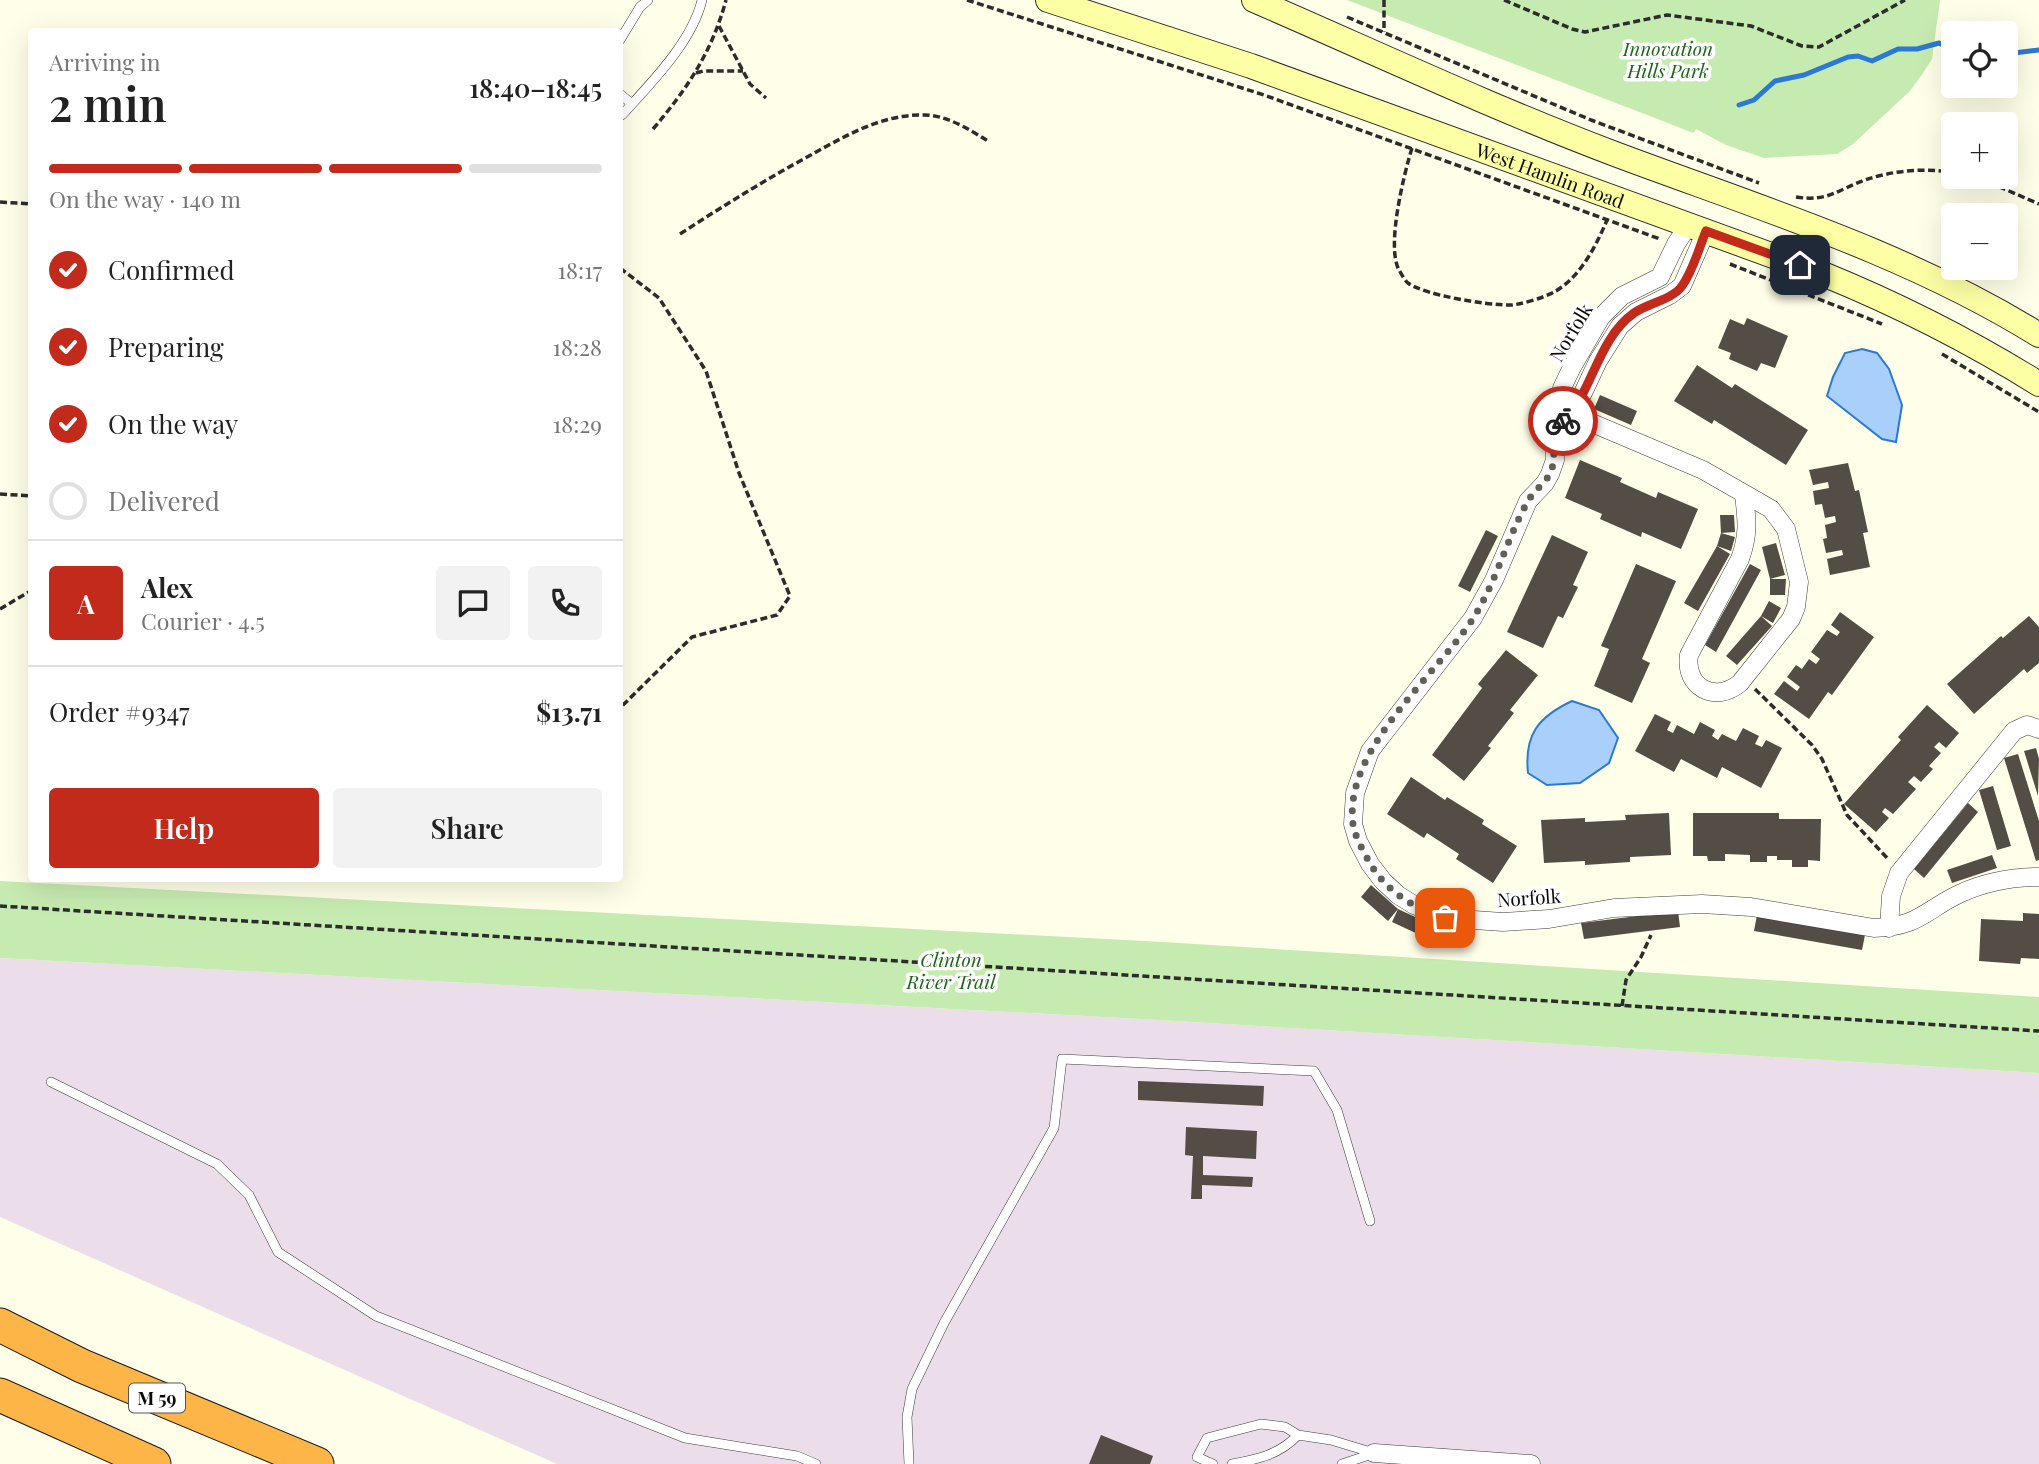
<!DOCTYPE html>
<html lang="en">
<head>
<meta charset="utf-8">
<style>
	:root { --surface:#fff; --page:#f2f2f2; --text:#222; --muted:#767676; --line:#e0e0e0; --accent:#c22b1b }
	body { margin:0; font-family:"Playfair Display",serif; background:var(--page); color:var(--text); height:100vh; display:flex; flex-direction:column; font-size:26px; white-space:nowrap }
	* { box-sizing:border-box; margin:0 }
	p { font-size:23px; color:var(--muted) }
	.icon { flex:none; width:38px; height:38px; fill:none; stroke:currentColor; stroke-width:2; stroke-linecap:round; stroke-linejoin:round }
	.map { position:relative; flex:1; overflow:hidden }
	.side { position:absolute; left:28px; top:28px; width:595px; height:854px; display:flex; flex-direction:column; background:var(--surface); border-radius:7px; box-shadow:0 7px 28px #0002 }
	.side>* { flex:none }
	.tools { position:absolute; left:1941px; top:21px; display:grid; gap:14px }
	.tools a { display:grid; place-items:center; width:77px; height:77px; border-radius:7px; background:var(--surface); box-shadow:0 7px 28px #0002; font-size:35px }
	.pin { position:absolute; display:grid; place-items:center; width:60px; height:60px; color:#fff; margin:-30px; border-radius:14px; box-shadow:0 4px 10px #0006 }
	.courier { position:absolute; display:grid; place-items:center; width:70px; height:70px; margin:-35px; border:5px solid #c22b1b; border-radius:50%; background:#fff; color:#222; box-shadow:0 2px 9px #0007 }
	.head em { font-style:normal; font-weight:600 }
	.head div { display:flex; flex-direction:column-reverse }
	.head { display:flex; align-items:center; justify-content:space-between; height:119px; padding:0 21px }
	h1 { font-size:46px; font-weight:600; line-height:52px }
	.bar { display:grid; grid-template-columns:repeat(4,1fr); gap:10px 7px; align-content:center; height:84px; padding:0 21px }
	.bar i { height:9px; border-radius:5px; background:var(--line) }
	.bar .active { background:var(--accent) }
	.bar p { grid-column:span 4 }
	.line { display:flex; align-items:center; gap:18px; padding:0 21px; border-top:2px solid var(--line) }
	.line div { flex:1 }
	.round { display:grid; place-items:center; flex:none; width:74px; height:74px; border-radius:7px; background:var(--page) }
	ol { padding:0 21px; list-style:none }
	li { display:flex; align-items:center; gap:21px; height:77px }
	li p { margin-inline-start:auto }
	li .icon { padding:7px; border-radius:50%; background:var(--accent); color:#fff; stroke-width:4 }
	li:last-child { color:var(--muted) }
	li i { width:38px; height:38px; border:4px solid var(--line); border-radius:50% }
	.button { display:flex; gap:14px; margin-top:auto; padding:14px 21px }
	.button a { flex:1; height:80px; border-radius:7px; background:var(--accent); color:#fff; font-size:28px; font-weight:600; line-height:80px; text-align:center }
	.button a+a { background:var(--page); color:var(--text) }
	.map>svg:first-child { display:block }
</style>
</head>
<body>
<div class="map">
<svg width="2039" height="1464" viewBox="0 0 2039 1464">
	<rect width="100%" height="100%" fill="#fffee8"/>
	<!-- industrial -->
	<path fill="#ebddea" d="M 0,958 L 1159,1020 L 2039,1073 L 2039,1464 L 557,1464 L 0,1217 Z"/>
	<!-- green -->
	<path fill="#c6ebb0" d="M 1347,0 L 1940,0 L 1932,59 L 1923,73 L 1910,91 L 1853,144 L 1837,154 L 1764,158 L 1726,145 L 1696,129 L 1693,133 L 1668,123 Z
		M 0,881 L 1163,942 L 2039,997 L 2039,1073 L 1159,1020 L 0,958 Z"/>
	<!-- water -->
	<path fill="#a9d0fa" stroke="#2b79d5" stroke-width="2" d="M 1862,349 L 1877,353 L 1889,369 L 1902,405 L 1896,442 L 1882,439 L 1827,396 L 1833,377 L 1845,353 Z
		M 1572,701 L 1599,710 L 1618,738 L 1609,763 L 1580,783 L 1547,785 L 1528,773 C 1524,735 1538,717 1572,701 Z"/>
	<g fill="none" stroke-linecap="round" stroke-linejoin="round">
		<!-- stream -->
		<path stroke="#2b79d5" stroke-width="5" d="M 2006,54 L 2039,50
			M 1739,105 L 1754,100 L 1775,81 L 1804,75 L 1848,57 L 1858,56 L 1872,61 L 1898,49 L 1917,49 L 1939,43 L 1953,50"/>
	</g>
	<!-- building -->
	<path fill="#544d46" d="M 1747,318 L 1788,336 L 1775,368 L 1761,363 L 1757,371 L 1729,359 L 1731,353 L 1718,348 L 1730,319 L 1744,325 Z
		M 1697,365 L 1732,388 L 1735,384 L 1808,430 L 1786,465 L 1714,420 L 1712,424 L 1674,401 Z
		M 1600,395 L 1637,411 L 1631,425 L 1594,409 Z
		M 1580,460 L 1622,478 L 1620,482 L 1656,498 L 1658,492 L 1698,509 L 1681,549 L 1642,532 L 1641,537 L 1600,519 L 1602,514 L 1565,498 Z
		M 1848,463 L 1855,491 L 1859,490 L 1868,532 L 1863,533 L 1870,567 L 1830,575 L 1827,559 L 1843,555 L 1842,550 L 1826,553 L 1823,539 L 1827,538 L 1825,525 L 1836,522 L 1835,516 L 1825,518 L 1822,504 L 1815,505 L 1813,491 L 1829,488 L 1828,482 L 1813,485 L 1809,470 Z
		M 1720,515 L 1734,515 L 1735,532 L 1721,533 Z
		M 1486,530 L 1498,536 L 1470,592 L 1458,586 Z
		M 1721,533 L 1735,537 L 1731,551 L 1717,546 Z
		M 1552,535 L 1588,552 L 1573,585 L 1578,587 L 1563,618 L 1558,616 L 1543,648 L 1507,632 Z
		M 1776,543 L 1785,575 L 1770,579 L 1762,547 Z
		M 1717,546 L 1730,554 L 1698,611 L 1684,603 Z
		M 1636,564 L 1676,581 L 1642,659 L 1650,663 L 1632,703 L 1594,686 L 1609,649 L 1601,646 Z
		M 1750,564 L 1761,570 L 1716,652 L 1705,645 Z
		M 1770,579 L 1786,579 L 1785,595 L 1770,595 Z
		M 1769,601 L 1781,608 L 1773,623 L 1761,616 Z
		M 1840,612 L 1874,637 L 1832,695 L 1828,692 L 1809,719 L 1774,694 L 1784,681 L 1797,691 L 1800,687 L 1787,677 L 1796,665 L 1802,669 L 1809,659 L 1816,664 L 1820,659 L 1811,652 L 1827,630 L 1837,636 L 1840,632 L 1831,625 Z
		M 1761,616 L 1772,626 L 1737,665 L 1726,656 Z
		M 2029,616 L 2039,627 L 2039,663 L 2027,673 L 2024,669 L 1974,714 L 1947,684 L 2001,636 L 2003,638 Z
		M 1506,650 L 1538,675 L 1510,710 L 1514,713 L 1488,746 L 1491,748 L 1464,781 L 1432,755 L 1482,688 L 1478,684 Z
		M 1927,705 L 1959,733 L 1946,748 L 1939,742 L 1934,747 L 1941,753 L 1929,766 L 1933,769 L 1921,782 L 1914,776 L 1908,782 L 1916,789 L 1893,814 L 1885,808 L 1882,812 L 1889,818 L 1876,832 L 1844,804 L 1901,740 L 1898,737 Z
		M 1655,714 L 1671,722 L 1667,730 L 1673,733 L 1677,725 L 1694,734 L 1700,722 L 1715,730 L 1712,736 L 1718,740 L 1722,734 L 1736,741 L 1743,728 L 1759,736 L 1755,744 L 1762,747 L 1766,740 L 1782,748 L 1761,788 L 1722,767 L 1717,778 L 1681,759 L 1674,772 L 1635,751 Z
		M 2036,748 L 2039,759 L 2038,796 L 2024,751 Z
		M 2018,754 L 2039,821 L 2039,860 L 2036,861 L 2004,758 Z
		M 1411,777 L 1445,800 L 1447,797 L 1484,820 L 1482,824 L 1517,846 L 1493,883 L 1456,859 L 1459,854 L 1427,833 L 1424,838 L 1387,814 Z
		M 1993,786 L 2011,846 L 1997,850 L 1979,790 Z
		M 1968,803 L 1978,812 L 1924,878 L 1914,869 Z
		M 1669,813 L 1671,855 L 1630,857 L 1630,862 L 1585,865 L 1585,861 L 1544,863 L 1541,820 L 1585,818 L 1585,822 L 1626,820 L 1625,815 Z
		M 1693,813 L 1779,813 L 1779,819 L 1821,819 L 1820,861 L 1808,860 L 1808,867 L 1792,867 L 1792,860 L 1777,860 L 1777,856 L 1767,856 L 1767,862 L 1750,862 L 1750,855 L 1725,854 L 1725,861 L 1708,861 L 1707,856 L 1693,856 Z
		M 1992,855 L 1997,868 L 1952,883 L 1947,870 Z
		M 1371,885 L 1398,909 L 1388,921 L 1361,897 Z
		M 1398,909 L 1426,922 L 1420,935 L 1392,922 Z
		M 1678,911 L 1680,927 L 1584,939 L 1581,923 Z
		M 2023,913 L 2039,914 L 2039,959 L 2021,958 L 2020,964 L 1979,961 L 1981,919 L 2023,921 Z
		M 1757,915 L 1865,935 L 1862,950 L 1754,931 Z
		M 1138,1081 L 1264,1086 L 1263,1106 L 1138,1100 Z
		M 1186,1127 L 1257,1131 L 1256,1159 L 1203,1156 L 1203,1175 L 1253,1177 L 1252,1187 L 1202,1185 L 1202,1199 L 1191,1199 L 1193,1156 L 1185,1155 Z
		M 1101,1435 L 1153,1456 L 1150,1464 L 1089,1464 Z"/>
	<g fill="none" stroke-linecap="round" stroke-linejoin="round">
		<!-- lane casing -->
		<g stroke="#3d3d3d" stroke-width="10">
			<path id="lane" d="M 620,40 L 640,7 L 648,0
				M 620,94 L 632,104
				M 622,115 C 651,83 692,42 702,0
				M 51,1082 L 217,1164 L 249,1195 L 278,1252 L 376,1316 L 685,1438 L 797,1456 L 816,1464
				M 909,1464 L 907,1417 L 912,1389 L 944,1323 L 1054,1128 L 1062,1059 L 1314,1071 L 1337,1110 L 1370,1221
				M 1213,1464 L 1197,1457 L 1207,1438 L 1261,1424 L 1285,1427 L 1298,1435 L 1331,1440 L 1374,1453
				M 1232,1464 C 1258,1459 1279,1455 1298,1435
				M 1342,1464 L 1372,1454"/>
		</g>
		<!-- street casing -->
		<g stroke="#3d3d3d" stroke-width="19">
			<path id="street" d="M 1706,231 L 1682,286 L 1670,295 L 1636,312 L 1620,326 L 1598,361 L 1582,395 L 1566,412 L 1555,446 L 1555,460 L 1550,474 L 1545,483 L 1528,501 L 1494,580 L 1473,618 L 1370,751 L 1355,793 L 1353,824 L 1358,841 L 1370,864 L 1383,881 L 1398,895 L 1414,905 L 1445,918 L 1503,922 L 1549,919 L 1614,908 L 1702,904 L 1751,907 L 1874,928 C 1918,927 1924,911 1959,894 C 1985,882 2011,877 2039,877
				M 1566,412 L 1703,470 L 1771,509 L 1786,529 L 1799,582 L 1796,607 L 1791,619 L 1740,683 C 1715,704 1684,687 1689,655 L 1740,559 C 1749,534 1747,520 1744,495
				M 1566,412 L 1562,388 L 1572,367 L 1601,317 L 1622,296 L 1660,277 L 1676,244 L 1689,224
				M 1889,928 L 1891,896 L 1899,873 L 2014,731 L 2027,725 L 2039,729
				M 1374,1453 L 1531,1464"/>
		</g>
		<!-- secondary casing -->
		<g stroke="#2c2c2c" stroke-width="26">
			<g id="secondary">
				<path id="s1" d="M 1048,0 L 1251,66 L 1823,274 C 1899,305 1970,341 2039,384"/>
				<path d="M 1254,0 C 1374,52 1493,108 1615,154 C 1759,208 1907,253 2039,335"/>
			</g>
		</g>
		<!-- highway casing -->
		<g stroke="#1b1b1b" stroke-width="35">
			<path id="highway" d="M 0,1325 L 82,1366 L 317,1464
				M 0,1395 L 154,1464"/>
		</g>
		<!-- path -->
		<path stroke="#2c2c2c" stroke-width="3.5" stroke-dasharray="7 3.5" stroke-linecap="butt" d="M 967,0 L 1264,95 L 1660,239
			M 1384,0 L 1384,32
			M 1504,0 L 1572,29 L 1585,32 L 1667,15 L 1751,26 L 1802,46 L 1819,47 L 1905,0
			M 1347,17 L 1591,120 L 1759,183
			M 719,26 L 750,84 L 766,98
			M 696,73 L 703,71 L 743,71
			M 653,129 C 687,89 712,52 726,0
			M 1412,148 C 1404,174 1386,246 1399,270 C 1401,273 1405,281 1408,283 C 1424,295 1486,305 1508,305 C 1517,306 1546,297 1554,292 C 1580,278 1596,246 1607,220
			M 1969,177 L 1986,181 L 2039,204
			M 1796,197 C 1828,202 1837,190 1865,180 C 1891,171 1926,167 1953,173
			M 0,202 L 32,204
			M 680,234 C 723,206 765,180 809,156 C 845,136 882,114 924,115 C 947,115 970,130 988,141
			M 1730,264 L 1882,324
			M 620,268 L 659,298 L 706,371 L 739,473 L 790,596 L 777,615 L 692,637 L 620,708
			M 1942,354 L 2039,412
			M 0,494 L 32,496
			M 0,609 L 32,590
			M 1755,689 L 1812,745 L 1822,759 L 1847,815 L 1889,860
			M 0,906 L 2039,1031
			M 1622,1006 L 1626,980 L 1641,957 L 1651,935"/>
		<!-- lane -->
		<use href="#lane" stroke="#fff" stroke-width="9"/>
		<!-- street -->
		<use href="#street" stroke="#fff" stroke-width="18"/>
		<!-- secondary -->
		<use href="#secondary" stroke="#fcffa3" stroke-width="24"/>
		<!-- highway -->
		<use href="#highway" stroke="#feb547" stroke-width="33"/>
	</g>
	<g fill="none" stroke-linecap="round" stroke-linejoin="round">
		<!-- done -->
		<path stroke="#605f58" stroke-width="7" stroke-dasharray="0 12.6" d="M 1445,918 C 1412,908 1383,889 1367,858 C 1361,847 1355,836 1353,824 C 1343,749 1437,675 1474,617 C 1497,580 1507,538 1528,501 C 1534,490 1545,484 1551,472 C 1554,463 1553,456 1555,446 C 1556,438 1560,429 1563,421"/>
		<!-- route -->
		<path stroke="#c22b1b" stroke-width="9" d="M 1563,421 C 1567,409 1576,405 1582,395 C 1597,367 1607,332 1634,313 C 1648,303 1672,300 1682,286 C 1693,271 1699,248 1706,231 L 1800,265"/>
	</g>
	<g text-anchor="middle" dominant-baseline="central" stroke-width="7" stroke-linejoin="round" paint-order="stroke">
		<!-- shield labels -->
		<rect fill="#fff" stroke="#545454" stroke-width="2" x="129" y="1383.5" width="56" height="29" rx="5"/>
		<g font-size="18" font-weight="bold" fill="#0a0a0a">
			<text x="157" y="1398">M 59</text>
		</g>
		<!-- park labels -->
		<g font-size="19" font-style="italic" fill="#1d6518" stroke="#fff">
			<text x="1668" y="48">Innovation<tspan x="1668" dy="22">Hills Park</tspan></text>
			<text x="951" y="959">Clinton<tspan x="951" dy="22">River Trail</tspan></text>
		</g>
		<!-- street labels -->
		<g font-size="19" fill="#0a0a0a" stroke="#fff">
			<text stroke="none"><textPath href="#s1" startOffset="532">West Hamlin Road</textPath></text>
			<text transform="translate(1570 332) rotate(-59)">Norfolk</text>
			<text transform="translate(1529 897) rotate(-4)">Norfolk</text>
		</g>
	</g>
</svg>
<div class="tools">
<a><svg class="icon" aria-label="locate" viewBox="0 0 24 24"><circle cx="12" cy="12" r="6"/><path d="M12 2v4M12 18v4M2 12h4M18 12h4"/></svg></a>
<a>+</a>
<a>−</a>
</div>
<div class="pin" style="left:1445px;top:918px;background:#ea580c"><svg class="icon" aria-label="bag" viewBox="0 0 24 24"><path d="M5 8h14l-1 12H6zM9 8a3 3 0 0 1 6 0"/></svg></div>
<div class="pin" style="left:1800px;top:265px;background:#1f2937"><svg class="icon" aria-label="home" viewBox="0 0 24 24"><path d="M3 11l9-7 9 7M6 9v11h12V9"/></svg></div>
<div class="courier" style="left:1563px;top:421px"><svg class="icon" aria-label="bike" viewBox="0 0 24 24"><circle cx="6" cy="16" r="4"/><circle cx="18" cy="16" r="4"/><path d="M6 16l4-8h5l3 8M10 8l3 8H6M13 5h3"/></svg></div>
<section class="side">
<div class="head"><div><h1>2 min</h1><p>Arriving in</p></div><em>18:40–18:45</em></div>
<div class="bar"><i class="active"></i><i class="active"></i><i class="active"></i><i></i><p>On the way · 140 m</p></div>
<ol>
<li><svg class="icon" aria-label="check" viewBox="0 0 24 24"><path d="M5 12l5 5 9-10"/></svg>Confirmed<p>18:17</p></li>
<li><svg class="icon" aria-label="check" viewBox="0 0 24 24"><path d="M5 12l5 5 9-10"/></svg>Preparing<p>18:28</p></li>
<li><svg class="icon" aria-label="check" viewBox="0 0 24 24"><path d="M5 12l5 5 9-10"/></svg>On the way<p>18:29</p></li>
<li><i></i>Delivered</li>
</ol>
<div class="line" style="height:126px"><b class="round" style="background:var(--accent);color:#fff">A</b><div><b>Alex</b><p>Courier · 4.5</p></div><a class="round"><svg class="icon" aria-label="chat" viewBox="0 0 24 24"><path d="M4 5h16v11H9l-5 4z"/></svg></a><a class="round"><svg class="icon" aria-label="phone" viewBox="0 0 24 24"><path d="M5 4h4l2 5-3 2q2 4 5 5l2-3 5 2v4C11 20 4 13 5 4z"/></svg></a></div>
<div class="line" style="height:91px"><div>Order #9347</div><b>$13.71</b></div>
<div class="button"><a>Help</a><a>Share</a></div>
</section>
</div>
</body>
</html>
